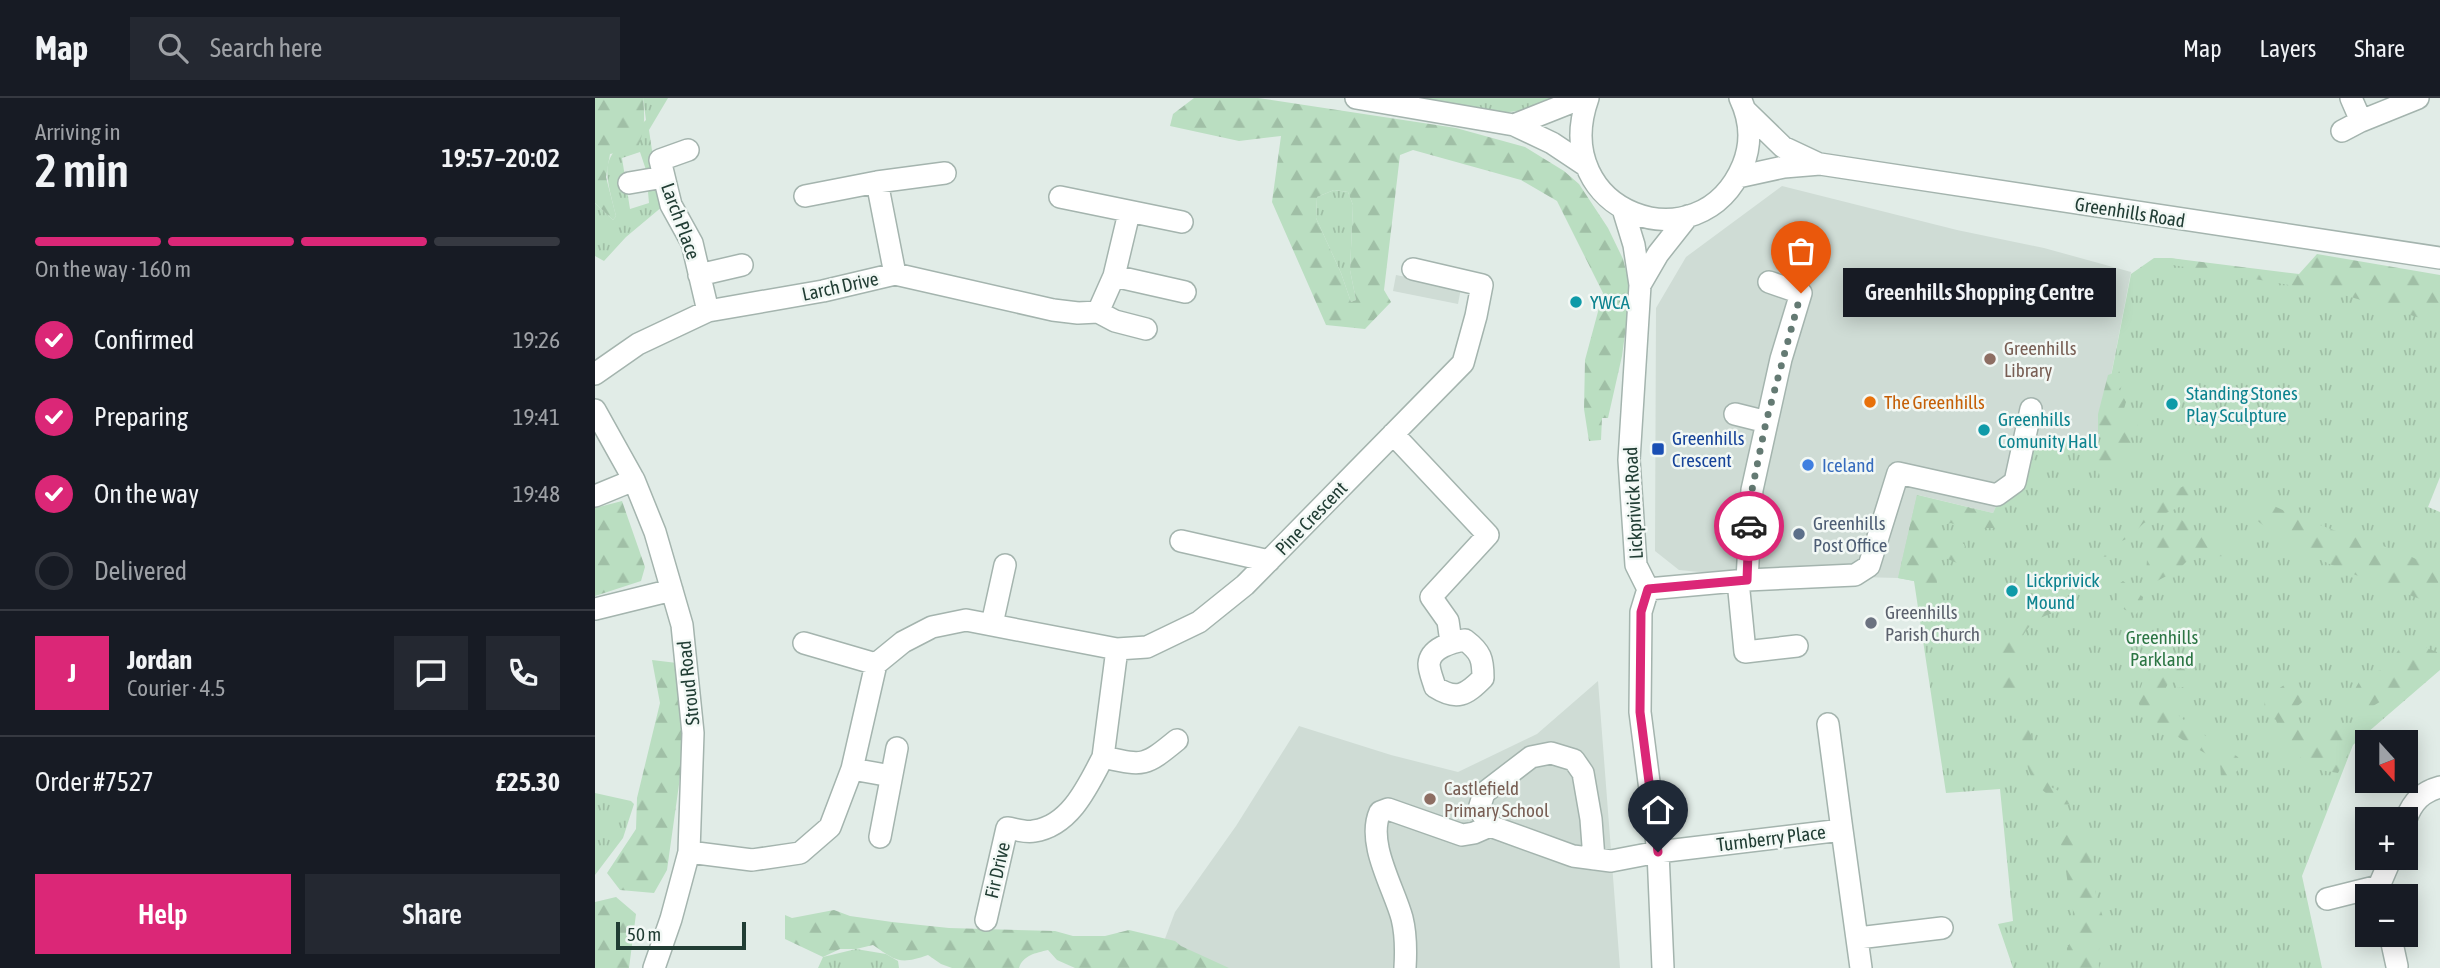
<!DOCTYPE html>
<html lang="en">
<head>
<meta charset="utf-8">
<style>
	:root { --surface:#171b24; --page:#242831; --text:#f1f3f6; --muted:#9ea1a6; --line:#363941; --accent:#db2777 }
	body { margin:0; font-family:"Asap Condensed",sans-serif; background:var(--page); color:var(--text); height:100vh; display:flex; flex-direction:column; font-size:26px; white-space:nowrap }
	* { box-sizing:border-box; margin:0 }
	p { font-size:23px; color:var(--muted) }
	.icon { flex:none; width:38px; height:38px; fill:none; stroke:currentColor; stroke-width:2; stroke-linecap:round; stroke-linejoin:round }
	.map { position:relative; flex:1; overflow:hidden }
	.sheet { display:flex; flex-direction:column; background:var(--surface); width:595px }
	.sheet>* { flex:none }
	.needle { width:46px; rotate:159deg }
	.tools { position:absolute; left:1760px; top:632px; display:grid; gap:14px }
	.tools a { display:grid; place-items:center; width:63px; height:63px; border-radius:0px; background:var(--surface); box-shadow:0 4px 18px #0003; font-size:35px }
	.scale { position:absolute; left:21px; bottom:18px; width:130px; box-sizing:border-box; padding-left:7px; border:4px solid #213d34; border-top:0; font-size:19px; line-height:24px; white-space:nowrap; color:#213d34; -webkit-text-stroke:5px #f2f8f5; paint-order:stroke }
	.pin { position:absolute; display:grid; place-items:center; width:60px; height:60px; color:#fff; margin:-72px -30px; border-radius:50% 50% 50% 0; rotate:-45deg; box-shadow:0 0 7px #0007 }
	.pin .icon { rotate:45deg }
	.courier { position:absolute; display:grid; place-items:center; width:70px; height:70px; margin:-35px; border:5px solid #db2777; border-radius:50%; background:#fff; color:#222; box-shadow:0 2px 9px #0007 }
	.bubble { position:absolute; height:49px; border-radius:0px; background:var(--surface); box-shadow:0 4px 18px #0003; font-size:23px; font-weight:600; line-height:49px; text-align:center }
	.headline em { font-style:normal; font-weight:600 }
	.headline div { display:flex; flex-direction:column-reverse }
	.headline { display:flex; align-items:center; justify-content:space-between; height:119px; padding:0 35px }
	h1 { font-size:46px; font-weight:600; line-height:52px }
	.bar { display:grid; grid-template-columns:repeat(4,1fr); gap:10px 7px; align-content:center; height:84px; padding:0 35px }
	.bar i { height:9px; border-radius:5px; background:var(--line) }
	.bar .current { background:var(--accent) }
	.bar p { grid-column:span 4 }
	.line { display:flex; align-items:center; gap:18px; padding:0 35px; border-top:2px solid var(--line) }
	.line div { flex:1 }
	.round { display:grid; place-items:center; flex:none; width:74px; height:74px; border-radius:0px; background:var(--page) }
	ol { padding:0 35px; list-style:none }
	li { display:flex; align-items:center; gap:21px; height:77px }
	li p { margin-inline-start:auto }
	li .icon { padding:7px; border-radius:50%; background:var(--accent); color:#fff; stroke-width:4 }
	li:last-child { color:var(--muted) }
	li i { width:38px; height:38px; border:4px solid var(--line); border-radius:50% }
	.button { display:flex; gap:14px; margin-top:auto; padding:14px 35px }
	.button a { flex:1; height:80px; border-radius:0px; background:var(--accent); color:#fff; font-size:28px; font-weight:600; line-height:80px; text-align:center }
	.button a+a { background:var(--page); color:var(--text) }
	header { display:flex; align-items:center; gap:42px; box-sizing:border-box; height:98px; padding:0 35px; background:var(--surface); border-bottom:2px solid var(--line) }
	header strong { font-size:33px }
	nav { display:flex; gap:38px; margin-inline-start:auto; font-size:24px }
	.search { width:490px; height:63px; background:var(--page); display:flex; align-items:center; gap:18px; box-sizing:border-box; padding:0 24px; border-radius:0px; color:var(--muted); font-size:26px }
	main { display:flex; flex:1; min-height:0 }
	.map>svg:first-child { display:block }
</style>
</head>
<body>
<header>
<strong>Map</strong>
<div class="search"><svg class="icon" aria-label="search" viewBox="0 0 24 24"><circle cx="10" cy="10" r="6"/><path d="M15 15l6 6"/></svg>Search here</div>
<nav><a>Map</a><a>Layers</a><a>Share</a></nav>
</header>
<main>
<section class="sheet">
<div class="headline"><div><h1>2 min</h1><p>Arriving in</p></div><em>19:57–20:02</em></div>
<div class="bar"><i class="current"></i><i class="current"></i><i class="current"></i><i></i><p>On the way · 160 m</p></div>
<ol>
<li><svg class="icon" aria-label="check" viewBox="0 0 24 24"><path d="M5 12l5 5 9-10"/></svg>Confirmed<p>19:26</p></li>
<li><svg class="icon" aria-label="check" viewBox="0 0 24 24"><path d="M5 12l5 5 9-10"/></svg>Preparing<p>19:41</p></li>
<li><svg class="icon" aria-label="check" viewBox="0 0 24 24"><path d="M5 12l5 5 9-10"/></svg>On the way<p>19:48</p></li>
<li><i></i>Delivered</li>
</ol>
<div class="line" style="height:126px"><b class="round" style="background:var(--accent);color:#fff">J</b><div><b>Jordan</b><p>Courier · 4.5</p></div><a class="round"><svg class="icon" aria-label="chat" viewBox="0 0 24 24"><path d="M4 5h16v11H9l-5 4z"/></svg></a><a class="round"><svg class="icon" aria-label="phone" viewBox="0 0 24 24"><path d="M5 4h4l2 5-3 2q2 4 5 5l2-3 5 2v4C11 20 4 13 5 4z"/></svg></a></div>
<div class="line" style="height:91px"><div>Order #7527</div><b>£25.30</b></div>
<div class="button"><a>Help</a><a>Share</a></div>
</section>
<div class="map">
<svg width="1845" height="870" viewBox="0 0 1845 870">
	<defs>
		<pattern id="grass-tufts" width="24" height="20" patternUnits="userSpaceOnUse" patternTransform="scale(1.75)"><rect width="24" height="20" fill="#badec1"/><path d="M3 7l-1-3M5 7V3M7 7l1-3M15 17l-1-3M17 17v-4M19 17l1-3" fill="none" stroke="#a0bfa6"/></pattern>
		<pattern id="forest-firs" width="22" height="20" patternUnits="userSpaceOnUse" patternTransform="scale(1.75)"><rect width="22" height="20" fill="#badec1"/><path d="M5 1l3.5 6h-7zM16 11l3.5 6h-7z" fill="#a0bfa6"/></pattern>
	</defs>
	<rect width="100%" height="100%" fill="#e1ece7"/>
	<!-- built -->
	<path fill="#cfdcd5" d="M 1187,88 L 1362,132 L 1449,150 L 1536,174 L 1503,345 L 1434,338 L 1398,415 L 1323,397 L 1303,480 L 1114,475 L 1084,472 L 1060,453 L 1061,210 L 1091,159 Z
		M 801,177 L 866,190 L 863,206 L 798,193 Z
		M 1003,583 L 1025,870 L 559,870 L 580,814 L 641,728 L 704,628 L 796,657 L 863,674 L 942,636 Z"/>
	<!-- grass -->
	<path fill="url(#grass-tufts)" d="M 48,0 L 73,0 L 54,32 L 59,66 L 57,70 L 51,72 L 45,54 L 27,60 L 35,111 L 54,105 L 53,94 L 55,90 L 61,89 L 68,108 L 31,139 L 9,163 L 0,158 L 0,105 L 18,122 L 21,118 C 6,59 7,63 51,22 Z
		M 810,0 L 957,0 L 939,11 L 906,15 Z
		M 739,92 L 753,94 L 758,107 L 755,172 L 761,202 L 756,204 L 746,175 L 721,120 L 722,99 Z
		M 1559,160 L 1575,160 L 1698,181 L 1845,189 L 1845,379 L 1833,409 L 1845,414 L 1845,572 L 1758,647 L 1707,778 L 1727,870 L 1418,870 L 1403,826 L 1418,823 L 1405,691 L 1351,695 L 1319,483 L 1303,480 L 1322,397 L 1398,415 L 1434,337 L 1503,345 L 1536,176 Z
		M 0,695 L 36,703 L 39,706 L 28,740 L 0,777 Z
		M 261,851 L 291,856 L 303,863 L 304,870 L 223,870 L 228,859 Z"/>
	<!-- forest -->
	<path fill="url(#forest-firs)" fill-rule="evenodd" d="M 0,0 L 48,0 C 50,19 50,33 42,51 L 15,56 L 11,79 L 21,118 L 18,122 L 0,105 Z
		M 599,0 L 663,0 L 861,30 L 930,49 L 969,73 L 984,86 L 1013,130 L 1028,161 L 1036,192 L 1027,258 L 1013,320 L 1007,320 L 1006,342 L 994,343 L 989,311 L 990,262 L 1008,195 L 962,103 L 926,82 L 818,52 L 805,57 L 789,192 L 796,204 L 770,231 L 731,227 L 677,104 L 686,38 L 644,43 L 575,28 L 578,16 ZM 739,92 L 753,94 L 758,107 L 755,172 L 761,202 L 756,204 L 746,175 L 721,120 L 722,99 Z
		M 1722,156 L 1845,177 L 1845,226 L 1746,196 L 1578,167 L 1575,160 L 1704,176 Z
		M 1524,273 L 1530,286 L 1524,291 L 1531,304 L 1528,314 L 1539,318 L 1543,328 L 1534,341 L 1540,351 L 1536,367 L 1525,370 L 1522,382 L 1512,386 L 1506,384 L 1502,366 L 1498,365 C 1499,351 1506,338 1521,340 L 1515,336 L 1503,336 L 1503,316 L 1513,277 Z
		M 1591,387 L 1599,390 L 1589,407 L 1549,425 L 1533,440 L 1525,444 L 1514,458 L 1503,460 L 1502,455 C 1521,431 1537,428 1559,410 C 1571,401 1577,393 1591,387 Z
		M 1322,397 L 1419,421 L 1415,438 L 1399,430 L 1368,430 L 1356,425 L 1335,430 L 1335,438 L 1369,446 L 1373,458 L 1362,465 L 1348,459 L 1341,469 L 1343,501 L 1334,508 L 1319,483 L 1303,480 Z
		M 1663,401 C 1686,411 1709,422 1733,430 C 1760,440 1818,454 1839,472 C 1845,480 1845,499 1841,507 C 1775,482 1706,462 1653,415 L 1654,406 Z
		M 27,403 L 50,469 L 46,483 L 0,498 L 0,410 Z
		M 1586,421 C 1601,434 1600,444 1622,434 L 1629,437 L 1634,446 L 1629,458 L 1595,460 L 1583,472 L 1562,483 L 1551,477 L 1553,446 Z
		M 1528,483 L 1548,499 L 1546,511 L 1540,517 L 1538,513 L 1530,512 L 1523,505 L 1521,488 Z
		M 1453,511 L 1463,514 C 1385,529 1438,642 1456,689 L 1475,699 L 1482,707 L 1463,706 C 1457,698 1448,694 1442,687 C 1429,672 1430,648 1424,630 C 1418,613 1410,600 1403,585 L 1410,572 L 1404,554 L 1413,544 L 1416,531 C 1429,523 1437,514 1453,511 Z
		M 1822,543 L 1834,551 L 1842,554 L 1845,568 L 1773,611 L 1766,608 L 1760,591 L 1768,577 L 1790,571 L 1807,547 Z
		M 57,562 L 82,565 L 87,598 L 87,665 L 72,772 L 59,795 L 25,792 L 12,775 L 41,731 L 42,700 L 65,605 Z
		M 1566,565 L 1587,568 L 1594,578 L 1593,588 L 1583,590 L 1576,579 L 1568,596 C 1577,621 1621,643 1643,659 L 1647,668 L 1633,682 L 1627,696 L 1625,664 C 1610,655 1547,620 1544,606 C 1541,595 1550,579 1555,569 Z
		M 1689,587 L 1705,589 L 1713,599 L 1697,613 L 1701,628 L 1717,626 L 1729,631 L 1739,624 L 1767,629 L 1743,675 L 1719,671 L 1706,660 L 1679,646 L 1684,631 L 1681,622 L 1670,616 L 1669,601 Z
		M 1475,723 L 1490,736 L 1496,755 L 1501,797 L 1511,829 L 1503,855 L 1504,870 L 1471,870 L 1472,850 L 1486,826 L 1476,809 L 1468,751 L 1459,730 Z
		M 21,799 L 41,816 L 34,870 L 0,870 L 0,804 Z
		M 239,812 L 255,818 L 297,824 L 354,830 L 460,833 L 478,838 L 510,838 L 534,832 L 580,843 L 586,848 L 634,870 L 480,870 L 462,862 L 453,852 C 441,855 428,857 424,870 L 357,870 L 346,866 L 333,857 C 305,867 301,863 278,847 L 261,851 L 245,851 L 228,859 L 190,841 L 190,817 L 197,820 Z"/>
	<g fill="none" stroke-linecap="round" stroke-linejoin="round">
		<!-- minor casing -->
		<g stroke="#a4b4ae" stroke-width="24">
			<path id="minor" d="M 761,0 L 919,27 L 957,45 L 990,67
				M 993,0 C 952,115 1105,170 1148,67 C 1157,45 1155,21 1145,0
				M 1756,0 L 1766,23 L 1823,0
				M 1151,13 L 1188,49 L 1222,65
				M 919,27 L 987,0
				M 1747,33 L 1766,23
				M 93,52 L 65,62 L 76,107 L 97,145 L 113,213
				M 1143,79 L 1189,69 L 1225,66 L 1845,160
				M 282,84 L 300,176
				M 34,85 L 69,79
				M 210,98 L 282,84 L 350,75
				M 465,99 L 587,124
				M 1028,111 L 1039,147 L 1045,187 L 1034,362 L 1041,467 L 1053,491 L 1046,514 L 1045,614 L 1063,754 L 1068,870
				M 104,177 L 147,167
				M 519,178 L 590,194
				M 1045,187 L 1063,156 L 1093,118
				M 503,214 L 519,178 L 534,115
				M 0,276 L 43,246 L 113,213 L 228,193 L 300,176 L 458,212 L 483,215 L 503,214 L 520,223 L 551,231
				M 0,312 L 39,382 L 60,434 L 87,527 L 98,635 L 94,754 L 76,821 L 59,870
				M 1140,316 L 1172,324
				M 798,336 L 893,437 L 836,499 L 853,523 L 856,544
				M 0,398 L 39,382
				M 586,443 L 674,463
				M 1152,482 L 1157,392 L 1186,261 L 1206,195 L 1174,184
				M 1143,483 L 1150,554 L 1202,548
				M 1053,491 L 1152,482 L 1260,477 L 1274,468 L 1303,375 L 1402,397 L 1420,384 L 1436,311
				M 0,511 L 77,492
				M 397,526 L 410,467
				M 870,542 C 886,554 888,561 888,580 C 871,597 862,603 840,589 C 838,582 834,573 834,566 C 835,550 857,544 870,542 Z
				M 209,545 L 281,566
				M 522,551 L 508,659 C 549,668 549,669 582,642
				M 1233,626 L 1247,732
				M 257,671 L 296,678
				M 1811,721 C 1818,703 1827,694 1845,689
				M 285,739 L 302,650
				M 94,754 L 157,762 L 205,755 L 235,729 L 257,671 L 281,566 L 308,544 L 337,529 L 371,522 L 522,551 L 552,549 L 604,524 L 650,487 L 868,265 L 881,218 L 887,187 L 818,171
				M 999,761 L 996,721 L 988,675 L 979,662 L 956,655 L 936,659 L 889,695 L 884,711 L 895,728 L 978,758 L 1016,763 L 1063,754 L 1247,732 L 1266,870
				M 1787,798 L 1784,788 L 1796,760
				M 1732,801 L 1784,788
				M 391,822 L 412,730 C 420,731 431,735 439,733 C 475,728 493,688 508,659
				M 1795,836 L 1802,868
				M 1263,840 L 1347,830
				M 810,870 C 811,854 811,836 807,820 C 799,790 771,745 785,714 L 793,711 L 867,737 L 879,735 L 895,728"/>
		</g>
		<!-- minor -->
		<use href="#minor" stroke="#fff" stroke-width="21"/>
	</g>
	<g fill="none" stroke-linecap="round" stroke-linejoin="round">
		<!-- done -->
		<path stroke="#647a73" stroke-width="7" stroke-dasharray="0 12.6" d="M 1154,428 L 1157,392 L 1171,324 L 1206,195"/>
		<!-- route -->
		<path stroke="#db2777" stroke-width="9" d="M 1063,754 L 1045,614 L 1046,514 L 1053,491 L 1152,482 L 1154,428"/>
	</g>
	<!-- markers -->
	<g fill="#0f9aa8" stroke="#f2f8f5" stroke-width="2.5">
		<circle cx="981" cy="204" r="7"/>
		<circle cx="1577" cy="306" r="7"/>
		<circle cx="1389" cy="332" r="7"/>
		<circle cx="1417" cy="493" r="7"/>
	</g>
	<g fill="#8d6e63" stroke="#f2f8f5" stroke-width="2.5">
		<circle cx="1395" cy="261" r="7"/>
		<circle cx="835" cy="701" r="7"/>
	</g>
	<circle fill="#e8710a" stroke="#f2f8f5" stroke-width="2.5" cx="1275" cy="304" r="7"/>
	<rect fill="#1a4fb4" stroke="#f2f8f5" stroke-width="2.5" x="1056" y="344" width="14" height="14" rx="3.5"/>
	<circle fill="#3f7fe0" stroke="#f2f8f5" stroke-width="2.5" cx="1213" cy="367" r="7"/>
	<circle fill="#5c6f8a" stroke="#f2f8f5" stroke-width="2.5" cx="1204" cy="436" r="7"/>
	<circle fill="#6b7280" stroke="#f2f8f5" stroke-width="2.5" cx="1276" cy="525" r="7"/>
	<g text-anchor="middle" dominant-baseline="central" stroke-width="5" stroke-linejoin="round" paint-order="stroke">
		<!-- street labels -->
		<g font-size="19" fill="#213d34" stroke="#f2f8f5">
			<text transform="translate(1535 114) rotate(9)">Greenhills Road</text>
			<text transform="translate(86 123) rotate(70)">Larch Place</text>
			<text transform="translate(245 188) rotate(-12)">Larch Drive</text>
			<text transform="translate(1038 405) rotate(-93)">Lickprivick Road</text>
			<text transform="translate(716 420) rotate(-46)">Pine Crescent</text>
			<text transform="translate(93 585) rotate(-96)">Stroud Road</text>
			<text transform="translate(1176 740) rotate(-7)">Turnberry Place</text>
			<text transform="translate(402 772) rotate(-77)">Fir Drive</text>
		</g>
		<!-- culture labels -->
		<g font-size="19" fill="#0d838f" stroke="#f2f8f5" text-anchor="start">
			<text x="995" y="204">YWCA</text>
			<text x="1591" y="295">Standing Stones<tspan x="1591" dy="22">Play Sculpture</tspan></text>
			<text x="1403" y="321">Greenhills<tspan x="1403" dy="22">Comunity Hall</tspan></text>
			<text x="1431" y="482">Lickprivick<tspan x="1431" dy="22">Mound</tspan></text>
		</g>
		<!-- education labels -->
		<g font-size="19" fill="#785e54" stroke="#f2f8f5" text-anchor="start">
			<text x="1409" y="250">Greenhills<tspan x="1409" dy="22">Library</tspan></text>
			<text x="849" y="690">Castlefield<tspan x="849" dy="22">Primary School</tspan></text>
		</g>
		<!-- food labels -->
		<g font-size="19" fill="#c56008" stroke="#f2f8f5" text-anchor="start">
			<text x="1289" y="304">The Greenhills</text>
		</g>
		<!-- transit labels -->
		<g font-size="19" fill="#164399" stroke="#f2f8f5" text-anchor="start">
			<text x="1077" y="340">Greenhills<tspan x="1077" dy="22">Crescent</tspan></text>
		</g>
		<!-- shop labels -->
		<g font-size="19" fill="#366cbe" stroke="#f2f8f5" text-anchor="start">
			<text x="1227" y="367">Iceland</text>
		</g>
		<!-- service labels -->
		<g font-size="19" fill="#4e5e75" stroke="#f2f8f5" text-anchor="start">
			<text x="1218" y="425">Greenhills<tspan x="1218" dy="22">Post Office</tspan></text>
		</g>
		<!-- worship labels -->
		<g font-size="19" fill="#5b616d" stroke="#f2f8f5" text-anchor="start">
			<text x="1290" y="514">Greenhills<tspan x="1290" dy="22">Parish Church</tspan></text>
		</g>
		<!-- park labels -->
		<g font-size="19" fill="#2b7543" stroke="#f2f8f5">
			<text x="1567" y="539">Greenhills<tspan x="1567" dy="22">Parkland</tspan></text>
		</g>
	</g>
</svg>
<div class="tools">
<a><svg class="needle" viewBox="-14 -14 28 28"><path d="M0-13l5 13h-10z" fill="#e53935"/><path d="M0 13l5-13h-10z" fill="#9ea1a6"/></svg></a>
<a>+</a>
<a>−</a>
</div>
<div class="scale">50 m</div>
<div class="pin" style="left:1206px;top:195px;background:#ea580c"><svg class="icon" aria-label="bag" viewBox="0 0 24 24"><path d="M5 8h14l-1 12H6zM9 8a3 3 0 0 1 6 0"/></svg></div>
<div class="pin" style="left:1063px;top:754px;background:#1f2937"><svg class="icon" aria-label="home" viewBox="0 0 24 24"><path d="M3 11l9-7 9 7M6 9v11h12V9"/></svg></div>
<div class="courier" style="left:1154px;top:428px"><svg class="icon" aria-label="car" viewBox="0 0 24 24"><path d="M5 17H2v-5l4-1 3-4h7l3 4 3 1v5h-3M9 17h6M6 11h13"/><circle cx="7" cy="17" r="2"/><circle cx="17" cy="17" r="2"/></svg></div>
<div class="bubble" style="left:1248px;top:170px;width:273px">Greenhills Shopping Centre</div>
</div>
</main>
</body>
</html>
